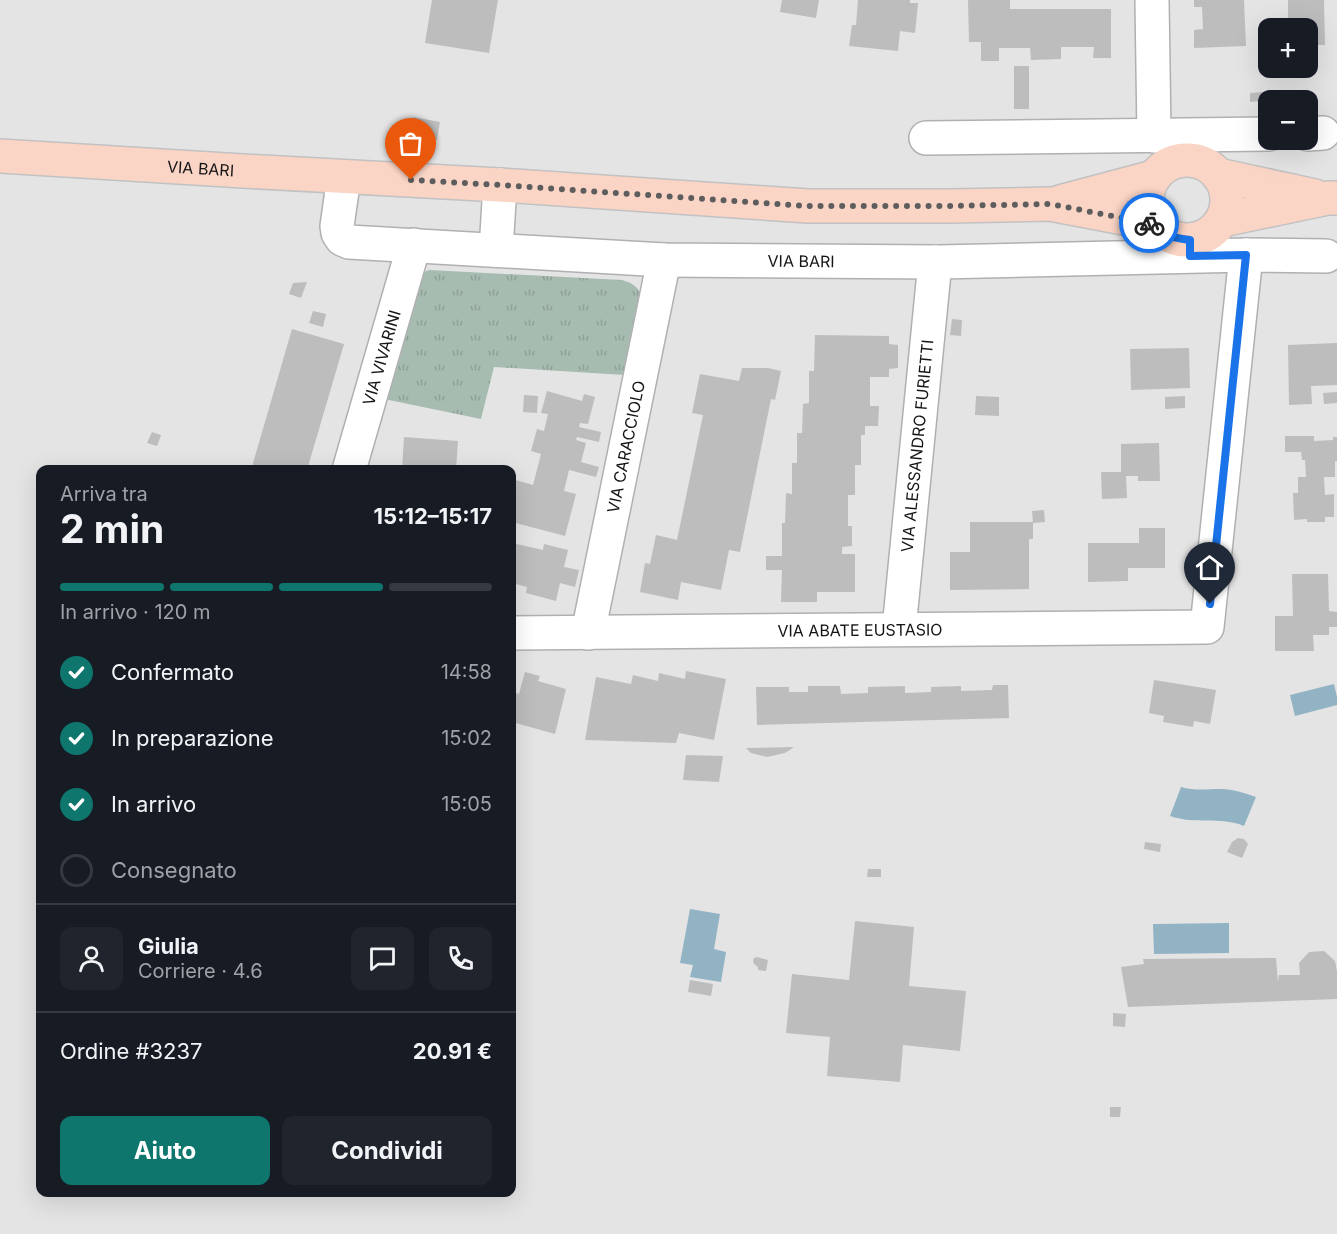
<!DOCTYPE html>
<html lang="it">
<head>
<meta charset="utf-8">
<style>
	:root { --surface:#171b24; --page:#20242c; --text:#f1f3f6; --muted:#9ea1a6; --line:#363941; --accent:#0f766e }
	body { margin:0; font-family:Inter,sans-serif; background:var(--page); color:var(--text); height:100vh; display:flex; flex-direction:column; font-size:22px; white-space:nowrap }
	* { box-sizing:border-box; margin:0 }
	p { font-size:20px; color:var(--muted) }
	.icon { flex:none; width:33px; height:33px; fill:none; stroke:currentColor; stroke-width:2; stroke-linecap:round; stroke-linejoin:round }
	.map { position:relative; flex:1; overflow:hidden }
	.panel { position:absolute; left:36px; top:465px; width:480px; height:732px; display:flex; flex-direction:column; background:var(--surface); border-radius:12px; box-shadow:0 6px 24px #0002 }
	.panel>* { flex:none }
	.tools { position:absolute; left:1258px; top:18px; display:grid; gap:12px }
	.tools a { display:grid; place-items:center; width:60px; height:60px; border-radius:12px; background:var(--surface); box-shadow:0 6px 24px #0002; font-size:30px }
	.pin { position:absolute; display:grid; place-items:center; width:51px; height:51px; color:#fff; margin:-62px -26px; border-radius:50% 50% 50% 0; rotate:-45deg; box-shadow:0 0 6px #0007 }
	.pin .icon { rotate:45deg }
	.courier { position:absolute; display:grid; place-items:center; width:60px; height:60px; margin:-30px; border:4px solid #1a73e8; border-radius:50%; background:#fff; color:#222; box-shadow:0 2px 8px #0007 }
	.summary em { font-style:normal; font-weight:700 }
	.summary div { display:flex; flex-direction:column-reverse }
	.summary { display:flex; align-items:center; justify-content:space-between; height:102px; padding:0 24px }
	h1 { font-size:39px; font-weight:700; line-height:45px }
	.bar { display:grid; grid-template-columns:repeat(4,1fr); gap:9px 6px; align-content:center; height:72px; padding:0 24px }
	.bar i { height:8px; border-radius:4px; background:var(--line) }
	.bar .active { background:var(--accent) }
	.bar p { grid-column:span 4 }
	.line { display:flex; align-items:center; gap:15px; padding:0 24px; border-top:2px solid var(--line) }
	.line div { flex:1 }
	.round { display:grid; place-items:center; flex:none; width:63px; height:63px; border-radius:12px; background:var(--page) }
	ol { padding:0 24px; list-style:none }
	li { display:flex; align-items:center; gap:18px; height:66px }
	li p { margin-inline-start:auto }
	li .icon { padding:6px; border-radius:50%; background:var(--accent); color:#fff; stroke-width:4 }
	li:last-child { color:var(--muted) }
	li i { width:33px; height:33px; border:3px solid var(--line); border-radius:50% }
	.action { display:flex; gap:12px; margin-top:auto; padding:12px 24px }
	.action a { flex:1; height:69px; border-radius:12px; background:var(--accent); color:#fff; font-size:24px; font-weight:700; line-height:69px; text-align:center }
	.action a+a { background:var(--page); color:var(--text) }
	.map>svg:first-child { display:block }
</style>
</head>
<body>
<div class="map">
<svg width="1337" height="1234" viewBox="0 0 1337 1234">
	<defs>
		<pattern id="park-tufts" width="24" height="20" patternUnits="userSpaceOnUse" patternTransform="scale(1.5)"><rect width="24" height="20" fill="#a7bcb1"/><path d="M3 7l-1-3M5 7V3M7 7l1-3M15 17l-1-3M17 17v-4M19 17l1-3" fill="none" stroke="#8fa197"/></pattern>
	</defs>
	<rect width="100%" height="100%" fill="#e4e4e5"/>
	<!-- park -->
	<path fill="url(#park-tufts)" d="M 429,270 L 622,280 C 632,283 638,286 641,296 L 624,375 L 494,367 L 481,419 L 384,399 L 419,277 L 424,272 Z"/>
	<!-- water -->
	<path fill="#91b3c4" d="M 1334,684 L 1337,697 L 1337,705 L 1295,716 L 1290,695 Z
		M 1181,787 C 1195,791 1207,789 1221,789 C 1233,789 1244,793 1256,797 L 1244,826 C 1220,816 1196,825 1170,816 Z
		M 690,909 L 720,914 L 714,949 L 726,952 L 721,982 L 690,977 L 693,965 L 680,963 Z
		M 1229,923 L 1229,953 L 1154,954 L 1153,924 Z"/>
	<!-- building -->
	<path fill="#bdbdbe" d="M 432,0 L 498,0 L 489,53 L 425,43 Z
		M 782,0 L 819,0 L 816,18 L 780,12 Z
		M 858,0 L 910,0 L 910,3 L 918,3 L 915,33 L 900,31 L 898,51 L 849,46 L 852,25 L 856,25 Z
		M 968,0 L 1010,0 L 1010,9 L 1111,9 L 1111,58 L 1093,58 L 1094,47 L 1061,47 L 1061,59 L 1031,60 L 1030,48 L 999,48 L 999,61 L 981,61 L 981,42 L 969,42 Z
		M 1194,0 L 1244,0 L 1246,46 L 1194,48 L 1194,30 L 1203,29 L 1202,7 L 1194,7 Z
		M 1288,0 L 1324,0 L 1325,45 L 1308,45 L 1308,28 L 1288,28 Z
		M 1014,66 L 1029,66 L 1029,109 L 1014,109 Z
		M 1264,92 L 1264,101 L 1250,102 L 1250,93 Z
		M 1273,96 L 1289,96 L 1289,100 L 1273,100 Z
		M 413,117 L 440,122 L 437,140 L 409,135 Z
		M 307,282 L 301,298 L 289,294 L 293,283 Z
		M 313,311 L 326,314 L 323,327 L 309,323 Z
		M 952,319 L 962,320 L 961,336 L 950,335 Z
		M 292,329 L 344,344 L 307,470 L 251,470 Z
		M 815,335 L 889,336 L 889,344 L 898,345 L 898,368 L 889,369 L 889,377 L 870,377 L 870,406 L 879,406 L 878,426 L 865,426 L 865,435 L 861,435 L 861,465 L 855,465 L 855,495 L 848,495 L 848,526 L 852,526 L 852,546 L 842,547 L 842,554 L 855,554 L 855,592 L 817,592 L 817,602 L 781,602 L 782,570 L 766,570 L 766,556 L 782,556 L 782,523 L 785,523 L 786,493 L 792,494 L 792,463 L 797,463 L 797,433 L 802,433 L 803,404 L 809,403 L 809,371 L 814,371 Z
		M 1337,343 L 1337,385 L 1311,386 L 1312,404 L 1289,405 L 1288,345 Z
		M 1189,348 L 1190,388 L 1131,390 L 1130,349 Z
		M 742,368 L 768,368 L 781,371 L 775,400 L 771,399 L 740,552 L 729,550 L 721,590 L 681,582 L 678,600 L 640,592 L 645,563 L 650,564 L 656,535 L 677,540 L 703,415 L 692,413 L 700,374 L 739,381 Z
		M 547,391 L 582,401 L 584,394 L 595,397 L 588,424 L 580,423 L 579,427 L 601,432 L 599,442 L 577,437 L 576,440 L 586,443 L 581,462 L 599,467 L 596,477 L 569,470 L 564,491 L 576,494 L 565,536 L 512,522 L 512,479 L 533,485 L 541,454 L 531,451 L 537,429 L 544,431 L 548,414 L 541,413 Z
		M 1337,392 L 1337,403 L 1324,404 L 1323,393 Z
		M 524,395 L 538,396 L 537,413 L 523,412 Z
		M 976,396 L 999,397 L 999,416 L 975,415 Z
		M 1185,396 L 1185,408 L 1165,409 L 1165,397 Z
		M 152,432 L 161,435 L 157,446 L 147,443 Z
		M 1285,436 L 1314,436 L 1314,441 L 1333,440 L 1333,437 L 1337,437 L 1337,461 L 1335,461 L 1335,477 L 1324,477 L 1325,495 L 1334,494 L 1334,517 L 1325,517 L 1325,522 L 1307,522 L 1307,519 L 1294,520 L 1293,493 L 1298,493 L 1298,477 L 1306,477 L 1305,460 L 1302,460 L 1301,452 L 1285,452 Z
		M 404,437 L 458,441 L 456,470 L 402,470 Z
		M 1159,443 L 1160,481 L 1138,481 L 1138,476 L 1126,476 L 1127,498 L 1102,499 L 1101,472 L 1121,472 L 1121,444 Z
		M 1044,510 L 1045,522 L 1033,523 L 1032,511 Z
		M 970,522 L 1033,522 L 1033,539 L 1029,539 L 1029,589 L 950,590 L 950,552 L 970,552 Z
		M 1139,528 L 1165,528 L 1165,568 L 1128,568 L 1128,581 L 1088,582 L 1088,543 L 1139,543 Z
		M 512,543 L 543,550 L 544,544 L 568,550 L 564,567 L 579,570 L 575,587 L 560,583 L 556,601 L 526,593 L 527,587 L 512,583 Z
		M 1292,574 L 1328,574 L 1329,611 L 1337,612 L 1337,627 L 1329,627 L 1329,635 L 1313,635 L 1314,651 L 1275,651 L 1275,616 L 1293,616 Z
		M 686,671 L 726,679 L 714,740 L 679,733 L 676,743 L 585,740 L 596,677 L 631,684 L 633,675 L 658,681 L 659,673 L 685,679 Z
		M 525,672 L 540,676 L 538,681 L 566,689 L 555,734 L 512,722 L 512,692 L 519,694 Z
		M 1154,680 L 1216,690 L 1210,724 L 1194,721 L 1193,727 L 1163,722 L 1164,716 L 1149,713 Z
		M 993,685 L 1008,685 L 1009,718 L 757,725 L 756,687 L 789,687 L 789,692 L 808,692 L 808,686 L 840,686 L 841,694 L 868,693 L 868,687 L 905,686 L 905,693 L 931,692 L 931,687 L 961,686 L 961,691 L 992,690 Z
		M 794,747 L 785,753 L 767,757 L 751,753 L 746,748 Z
		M 686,755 L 723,756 L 719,782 L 683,780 Z
		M 1238,838 L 1244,839 L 1248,844 L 1242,858 L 1227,852 L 1232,842 Z
		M 1145,842 L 1161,844 L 1160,852 L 1144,849 Z
		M 868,869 L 881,869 L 881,877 L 867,877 Z
		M 855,921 L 914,927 L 909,986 L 966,991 L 960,1051 L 903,1045 L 900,1082 L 827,1076 L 830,1037 L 786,1033 L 792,974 L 849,980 Z
		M 1324,951 L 1335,961 L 1337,971 L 1337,999 L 1128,1007 L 1121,967 L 1144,964 L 1143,959 L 1276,958 L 1278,982 L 1279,975 L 1300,975 L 1299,963 L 1309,952 Z
		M 757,957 L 768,960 L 766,971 L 758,970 L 758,967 L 754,964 L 753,960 L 754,958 Z
		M 690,980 L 713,984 L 711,996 L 688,992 Z
		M 1113,1013 L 1126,1014 L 1125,1027 L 1113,1026 Z
		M 1110,1107 L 1121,1107 L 1120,1117 L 1110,1117 Z"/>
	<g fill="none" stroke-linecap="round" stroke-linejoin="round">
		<!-- minor casing -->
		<g stroke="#b0b0b2" stroke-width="36">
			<g id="minor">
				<path d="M 1152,0 L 1154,136"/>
				<path d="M 1308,134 L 1323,133"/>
				<path d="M 926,138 L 1269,134"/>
				<path id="s1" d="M 344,177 L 337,226 L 338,233 L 342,239 L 349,242 L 664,260 L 939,262 L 1246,255 L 1326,256"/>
				<path d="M 496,250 L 500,185"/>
				<path id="s2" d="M 349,470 L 414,245"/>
				<path id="s3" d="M 899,629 L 935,262"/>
				<path id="s4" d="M 512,633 L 1207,627 L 1246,255"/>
				<path id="s5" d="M 588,633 L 664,260"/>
			</g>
		</g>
		<!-- major casing -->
		<g stroke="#c2c2c2" stroke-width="36">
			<g id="major">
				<path id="s6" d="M 0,156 L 243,171 L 500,185 L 808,206 L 949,206 L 1050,204 L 1155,224"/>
				<circle cx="1187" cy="200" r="40"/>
				<path d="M 1218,175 L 1315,196"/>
				<path d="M 1060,202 L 1154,177"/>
				<path d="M 1222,220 L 1328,198 L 1337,198"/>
			</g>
		</g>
		<!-- minor -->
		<use href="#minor" stroke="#fff" stroke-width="33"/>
		<!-- major -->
		<use href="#major" stroke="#fad4c5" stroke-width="33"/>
	</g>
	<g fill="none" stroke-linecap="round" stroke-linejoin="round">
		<!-- done -->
		<path stroke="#5d5d5e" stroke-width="6" stroke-dasharray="0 10.8" d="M 411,180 L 500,185 L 808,206 L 949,206 L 1050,204 L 1149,223"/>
		<!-- route -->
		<path stroke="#1a73e8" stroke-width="8" d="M 1149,223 C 1157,224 1159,230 1165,234 C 1173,238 1181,239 1190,240 L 1190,256 L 1246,255 L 1210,604"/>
	</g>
	<g text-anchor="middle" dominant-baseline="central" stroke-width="4.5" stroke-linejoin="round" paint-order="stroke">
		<!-- street labels -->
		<g font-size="16" fill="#151515" stroke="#fff">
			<text stroke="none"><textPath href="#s6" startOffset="201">VIA BARI</textPath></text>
			<text stroke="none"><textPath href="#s1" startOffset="524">VIA BARI</textPath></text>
			<text stroke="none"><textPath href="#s2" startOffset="117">VIA VIVARINI</textPath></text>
			<text stroke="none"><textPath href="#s3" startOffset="184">VIA ALESSANDRO FURIETTI</textPath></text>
			<text stroke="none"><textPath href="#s5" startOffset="190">VIA CARACCIOLO</textPath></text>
			<text stroke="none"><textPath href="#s4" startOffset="348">VIA ABATE EUSTASIO</textPath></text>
		</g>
	</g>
</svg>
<div class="tools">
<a>+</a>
<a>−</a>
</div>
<div class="pin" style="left:411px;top:180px;background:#ea580c"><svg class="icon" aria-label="bag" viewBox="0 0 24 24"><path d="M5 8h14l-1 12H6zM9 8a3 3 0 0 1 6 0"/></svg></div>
<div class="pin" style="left:1210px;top:604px;background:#1f2937"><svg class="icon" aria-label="home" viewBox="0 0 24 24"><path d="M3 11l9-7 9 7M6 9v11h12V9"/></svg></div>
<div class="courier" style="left:1149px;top:223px"><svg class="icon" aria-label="bike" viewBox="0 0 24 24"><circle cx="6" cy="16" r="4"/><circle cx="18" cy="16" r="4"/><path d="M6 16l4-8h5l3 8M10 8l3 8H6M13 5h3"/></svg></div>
<section class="panel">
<div class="summary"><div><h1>2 min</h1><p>Arriva tra</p></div><em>15:12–15:17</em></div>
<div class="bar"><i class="active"></i><i class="active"></i><i class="active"></i><i></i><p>In arrivo · 120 m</p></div>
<ol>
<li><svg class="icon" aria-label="check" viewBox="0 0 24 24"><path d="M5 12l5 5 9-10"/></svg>Confermato<p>14:58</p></li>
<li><svg class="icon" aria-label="check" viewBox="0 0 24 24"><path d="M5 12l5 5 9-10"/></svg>In preparazione<p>15:02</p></li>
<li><svg class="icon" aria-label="check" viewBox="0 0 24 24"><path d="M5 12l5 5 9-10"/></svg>In arrivo<p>15:05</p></li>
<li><i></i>Consegnato</li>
</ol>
<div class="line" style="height:108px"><a class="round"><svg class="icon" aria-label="person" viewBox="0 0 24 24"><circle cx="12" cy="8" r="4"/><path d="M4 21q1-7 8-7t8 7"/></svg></a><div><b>Giulia</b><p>Corriere · 4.6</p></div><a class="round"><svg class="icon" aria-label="chat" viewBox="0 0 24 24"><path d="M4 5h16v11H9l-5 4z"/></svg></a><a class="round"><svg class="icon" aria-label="phone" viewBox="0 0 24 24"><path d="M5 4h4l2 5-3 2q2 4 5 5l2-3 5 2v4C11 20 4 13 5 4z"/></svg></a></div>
<div class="line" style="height:78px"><div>Ordine #3237</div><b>20.91 €</b></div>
<div class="action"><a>Aiuto</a><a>Condividi</a></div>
</section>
</div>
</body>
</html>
